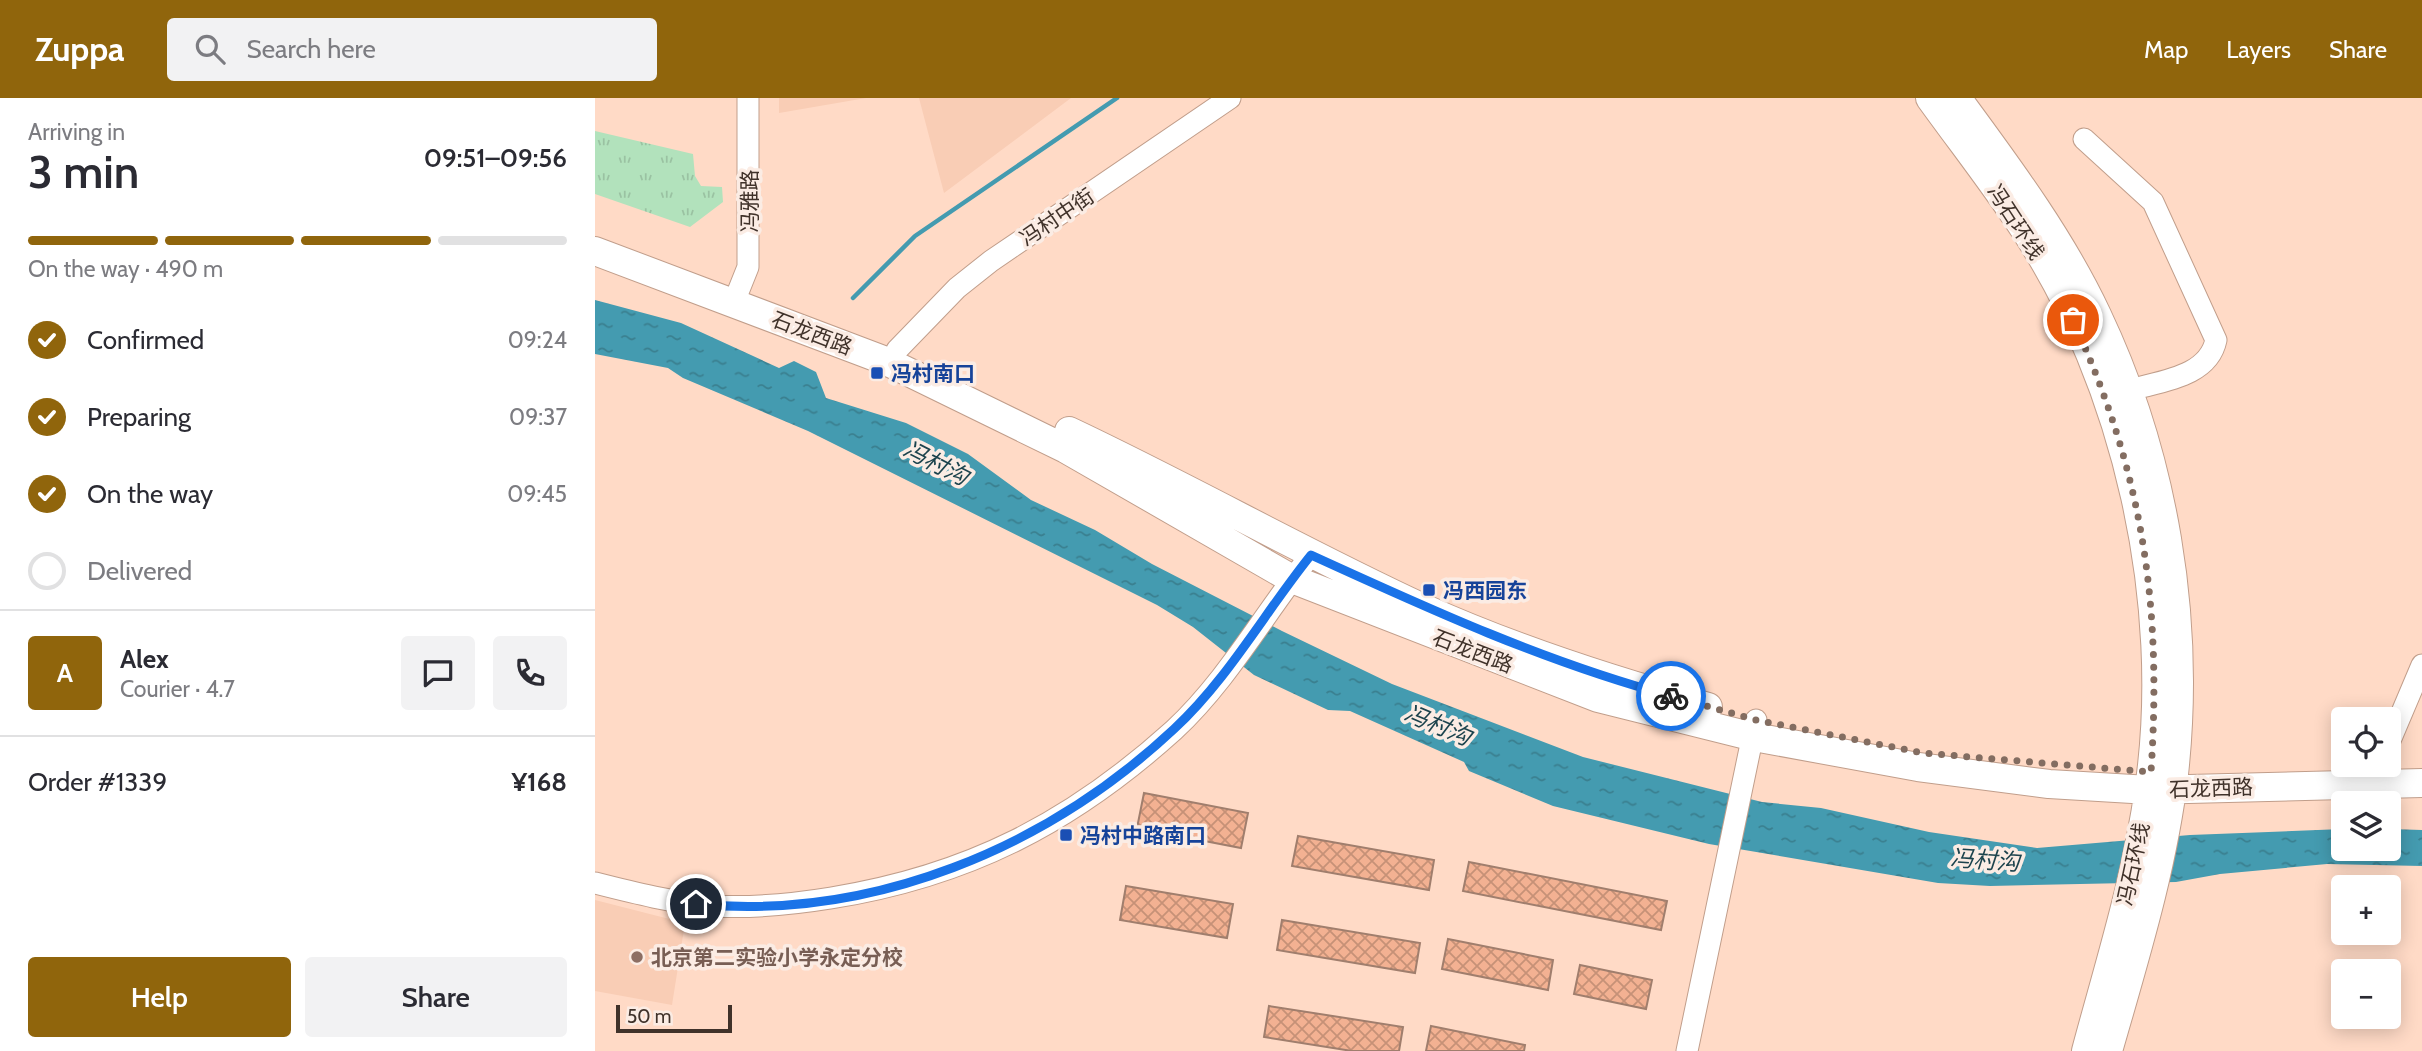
<!DOCTYPE html>
<html lang="en">
<head>
<meta charset="utf-8">
<style>
	:root { --surface:#fff; --page:#f2f2f3; --text:#2b2b33; --muted:#7c7c81; --line:#e1e1e2; --accent:#90650c }
	body { margin:0; font-family:Cabin,"Noto Sans SC",sans-serif; background:var(--page); color:var(--text); height:100vh; display:flex; flex-direction:column; font-size:26px; white-space:nowrap }
	* { box-sizing:border-box; margin:0 }
	p { font-size:23px; color:var(--muted) }
	.icon { flex:none; width:38px; height:38px; fill:none; stroke:currentColor; stroke-width:2; stroke-linecap:round; stroke-linejoin:round }
	.map { position:relative; flex:1; overflow:hidden }
	.drawer { display:flex; flex-direction:column; background:var(--surface); width:595px }
	.drawer>* { flex:none }
	.buttons { position:absolute; left:1736px; top:609px; display:grid; gap:14px }
	.buttons a { display:grid; place-items:center; width:70px; height:70px; border-radius:7px; background:var(--surface); box-shadow:0 4px 18px #0003; font-size:35px }
	.scale { position:absolute; left:21px; bottom:18px; width:116px; box-sizing:border-box; padding-left:7px; border:4px solid #40322a; border-top:0; font-size:19px; line-height:24px; white-space:nowrap; color:#40322a; -webkit-text-stroke:5px #fbece4; paint-order:stroke }
	.pin { position:absolute; display:grid; place-items:center; width:60px; height:60px; color:#fff; margin:-30px; border:4px solid #fff; border-radius:50%; box-shadow:0 2px 7px #0007 }
	.courier { position:absolute; display:grid; place-items:center; width:70px; height:70px; margin:-35px; border:5px solid #1a73e8; border-radius:50%; background:#fff; color:#222; box-shadow:0 2px 9px #0007 }
	.summary em { font-style:normal; font-weight:600 }
	.summary div { display:flex; flex-direction:column-reverse }
	.summary { display:flex; align-items:center; justify-content:space-between; height:119px; padding:0 28px }
	h1 { font-size:46px; font-weight:600; line-height:52px }
	.bar { display:grid; grid-template-columns:repeat(4,1fr); gap:10px 7px; align-content:center; height:84px; padding:0 28px }
	.bar i { height:9px; border-radius:5px; background:var(--line) }
	.bar .on { background:var(--accent) }
	.bar p { grid-column:span 4 }
	.line { display:flex; align-items:center; gap:18px; padding:0 28px; border-top:2px solid var(--line) }
	.line div { flex:1 }
	.round { display:grid; place-items:center; flex:none; width:74px; height:74px; border-radius:7px; background:var(--page) }
	ol { padding:0 28px; list-style:none }
	li { display:flex; align-items:center; gap:21px; height:77px }
	li p { margin-inline-start:auto }
	li .icon { padding:7px; border-radius:50%; background:var(--accent); color:#fff; stroke-width:4 }
	li:last-child { color:var(--muted) }
	li i { width:38px; height:38px; border:4px solid var(--line); border-radius:50% }
	.cta { display:flex; gap:14px; margin-top:auto; padding:14px 28px }
	.cta a { flex:1; height:80px; border-radius:7px; background:var(--accent); color:#fff; font-size:28px; font-weight:600; line-height:80px; text-align:center }
	.cta a+a { background:var(--page); color:var(--text) }
	header { display:flex; align-items:center; gap:42px; box-sizing:border-box; height:98px; padding:0 35px; background:var(--accent); color:#fff }
	header strong { font-size:33px }
	nav { display:flex; gap:38px; margin-inline-start:auto; font-size:24px }
	.search { width:490px; height:63px; background:var(--page); display:flex; align-items:center; gap:18px; box-sizing:border-box; padding:0 24px; border-radius:7px; color:var(--muted); font-size:26px }
	main { display:flex; flex:1; min-height:0 }
	.map>svg:first-child { display:block }
</style>
</head>
<body>
<header>
<strong>Zuppa</strong>
<div class="search"><svg class="icon" aria-label="search" viewBox="0 0 24 24"><circle cx="10" cy="10" r="6"/><path d="M15 15l6 6"/></svg>Search here</div>
<nav><a>Map</a><a>Layers</a><a>Share</a></nav>
</header>
<main>
<section class="drawer">
<div class="summary"><div><h1>3 min</h1><p>Arriving in</p></div><em>09:51–09:56</em></div>
<div class="bar"><i class="on"></i><i class="on"></i><i class="on"></i><i></i><p>On the way · 490 m</p></div>
<ol>
<li><svg class="icon" aria-label="check" viewBox="0 0 24 24"><path d="M5 12l5 5 9-10"/></svg>Confirmed<p>09:24</p></li>
<li><svg class="icon" aria-label="check" viewBox="0 0 24 24"><path d="M5 12l5 5 9-10"/></svg>Preparing<p>09:37</p></li>
<li><svg class="icon" aria-label="check" viewBox="0 0 24 24"><path d="M5 12l5 5 9-10"/></svg>On the way<p>09:45</p></li>
<li><i></i>Delivered</li>
</ol>
<div class="line" style="height:126px"><b class="round" style="background:var(--accent);color:#fff">A</b><div><b>Alex</b><p>Courier · 4.7</p></div><a class="round"><svg class="icon" aria-label="chat" viewBox="0 0 24 24"><path d="M4 5h16v11H9l-5 4z"/></svg></a><a class="round"><svg class="icon" aria-label="phone" viewBox="0 0 24 24"><path d="M5 4h4l2 5-3 2q2 4 5 5l2-3 5 2v4C11 20 4 13 5 4z"/></svg></a></div>
<div class="line" style="height:91px"><div>Order #1339</div><b>¥168</b></div>
<div class="cta"><a>Help</a><a>Share</a></div>
</section>
<div class="map">
<svg width="1827" height="953" viewBox="0 0 1827 953">
	<defs>
		<pattern id="park-tufts" width="24" height="20" patternUnits="userSpaceOnUse" patternTransform="scale(1.75)"><rect width="24" height="20" fill="#b2e2bc"/><path d="M3 7l-1-3M5 7V3M7 7l1-3M15 17l-1-3M17 17v-4M19 17l1-3" fill="none" stroke="#9ac2a2"/></pattern>
		<pattern id="water-ripples" width="26" height="14" patternUnits="userSpaceOnUse" patternTransform="scale(1.75)"><rect width="26" height="14" fill="#449bb0"/><path d="M2 4q2-2 4 0t4 0M15 11q2-2 4 0t4 0" fill="none" stroke="#3a7f8f"/></pattern>
		<pattern id="building-cross-hatch" width="8" height="8" patternUnits="userSpaceOnUse" patternTransform="scale(1.75)"><rect width="8" height="8" fill="#f3b192"/><path d="M0 0l8 8M0 8l8-8" fill="none" stroke="#c69177"/></pattern>
	</defs>
	<rect width="100%" height="100%" fill="#ffdac6"/>
	<!-- built -->
	<path fill="#f9cdb5" d="M 184,0 L 271,0 L 184,15 Z
		M 324,0 L 476,0 L 349,95 Z
		M 0,802 L 90,825 L 77,907 L 0,893 Z"/>
	<!-- park -->
	<path fill="url(#park-tufts)" d="M 0,33 L 98,56 L 100,78 L 106,88 L 127,89 L 128,104 L 95,129 L 0,96 Z"/>
	<!-- water -->
	<path fill="url(#water-ripples)" d="M 0,202 L 86,225 L 184,270 L 199,263 L 221,274 L 231,300 L 311,325 L 373,356 L 436,402 L 500,432 L 557,466 L 687,533 L 797,586 L 988,659 L 1167,704 L 1226,710 L 1334,734 L 1442,750 L 1595,737 L 1748,731 L 1748,751 L 1794,751 L 1794,731 L 1827,732 L 1827,768 L 1732,766 L 1625,776 L 1581,784 L 1395,788 L 1343,785 L 1114,746 L 958,708 L 874,673 L 869,664 L 755,613 L 733,612 L 659,577 L 598,529 L 562,507 L 213,333 L 88,280 L 73,270 L 0,256 Z"/>
	<g fill="none" stroke-linecap="round" stroke-linejoin="round">
		<!-- stream -->
		<path stroke="#449bb0" stroke-width="4.5" d="M 258,200 L 320,138 L 522,0"/>
	</g>
	<!-- building -->
	<path fill="url(#building-cross-hatch)" stroke="#a07e6d" stroke-width="2" d="M 549,695 L 653,715 L 646,750 L 542,730 Z
		M 703,738 L 839,762 L 834,792 L 697,768 Z
		M 874,764 L 1072,803 L 1066,832 L 868,793 Z
		M 531,788 L 638,806 L 632,840 L 525,822 Z
		M 687,822 L 825,845 L 820,875 L 682,852 Z
		M 853,841 L 958,862 L 953,892 L 847,871 Z
		M 985,867 L 1057,882 L 1051,911 L 979,896 Z
		M 674,908 L 808,929 L 804,953 L 757,953 L 669,939 Z
		M 836,928 L 930,947 L 929,953 L 831,953 Z"/>
	<g fill="none" stroke-linecap="round" stroke-linejoin="round">
		<!-- minor casing -->
		<g stroke="#c19e8b" stroke-width="23">
			<path id="minor" d="M 1489,41 L 1558,104 L 1621,242 C 1613,280 1564,283 1532,293
				M 139,204 L 153,169 L 153,0
				M 302,252 L 362,190 L 396,163 L 635,0
				M 1794,645 L 1827,567
				M 0,785 C 39,795 79,805 120,808 C 158,810 199,806 236,800 C 373,778 476,725 579,632 C 633,582 670,514 716,457
				M 1092,953 L 1161,622"/>
		</g>
		<!-- major casing -->
		<g stroke="#c19e8b" stroke-width="30">
			<path id="major" d="M 1335,0 C 1366,43 1399,85 1428,129 C 1532,285 1581,505 1554,691 C 1542,779 1514,867 1491,953
				M 1362,0 C 1412,68 1466,140 1502,217 C 1569,358 1596,520 1579,676 C 1568,770 1539,862 1513,953
				M 0,153 L 291,263 L 471,351 L 697,481 L 1003,600 L 1159,639 L 1323,669 L 1454,686 L 1554,692 L 1827,685
				M 474,333 C 593,389 707,454 826,509 C 919,551 1015,582 1113,609"/>
		</g>
		<!-- minor -->
		<use href="#minor" stroke="#fff" stroke-width="21"/>
		<!-- major -->
		<use href="#major" stroke="#fff" stroke-width="28"/>
	</g>
	<g fill="none" stroke-linecap="round" stroke-linejoin="round">
		<!-- done -->
		<path stroke="#836d61" stroke-width="7" stroke-dasharray="0 12.6" d="M 1076,598 L 1161,622 L 1328,655 L 1556,674 C 1567,505 1548,376 1478,222"/>
		<!-- route -->
		<path stroke="#1a73e8" stroke-width="9" d="M 101,806 C 277,823 452,750 579,631 C 633,581 670,514 716,457 C 834,511 950,564 1076,598"/>
	</g>
	<!-- markers -->
	<g fill="#1a4fb4" stroke="#fbece4" stroke-width="2.5">
		<rect x="275" y="268" width="14" height="14" rx="3.5"/>
		<rect x="827" y="485" width="14" height="14" rx="3.5"/>
		<rect x="464" y="730" width="14" height="14" rx="3.5"/>
	</g>
	<circle fill="#8d6e63" stroke="#fbece4" stroke-width="2.5" cx="42" cy="859" r="7"/>
	<g text-anchor="middle" dominant-baseline="central" stroke-width="7" stroke-linejoin="round" paint-order="stroke">
		<!-- street labels -->
		<g font-size="21" fill="#40322a" stroke="#fbece4">
			<text transform="translate(154 103) rotate(-90)">冯雅路</text>
			<text transform="translate(462 119) rotate(-34)">冯村中街</text>
			<text transform="translate(1421 124) rotate(57)">冯石环线</text>
			<text transform="translate(217 235) rotate(21)">石龙西路</text>
			<text transform="translate(878 553) rotate(21)">石龙西路</text>
			<text transform="translate(1616 690) rotate(-2)">石龙西路</text>
			<text transform="translate(1538 766) rotate(-78)">冯石环线</text>
		</g>
		<!-- transit labels -->
		<g font-size="21" font-weight="bold" fill="#164399" stroke="#fbece4" text-anchor="start">
			<text x="296" y="275">冯村南口</text>
			<text x="848" y="492">冯西园东</text>
			<text x="485" y="737">冯村中路南口</text>
		</g>
		<!-- education labels -->
		<g font-size="21" font-weight="bold" fill="#785e54" stroke="#fbece4" text-anchor="start">
			<text x="56" y="859">北京第二实验小学永定分校</text>
		</g>
		<!-- water labels -->
		<g font-size="23" font-style="italic" fill="#1c434d" stroke="#fbece4">
			<text transform="translate(341 365) rotate(27)">冯村沟</text>
			<text transform="translate(843 627) rotate(23)">冯村沟</text>
			<text transform="translate(1390 762) rotate(4)">冯村沟</text>
		</g>
	</g>
</svg>
<div class="buttons">
<a><svg class="icon" aria-label="locate" viewBox="0 0 24 24"><circle cx="12" cy="12" r="6"/><path d="M12 2v4M12 18v4M2 12h4M18 12h4"/></svg></a>
<a><svg class="icon" aria-label="layers" viewBox="0 0 24 24"><path d="M12 4l9 5-9 5-9-5zM3 14l9 5 9-5"/></svg></a>
<a>+</a>
<a>−</a>
</div>
<div class="scale">50 m</div>
<div class="pin" style="left:1478px;top:222px;background:#ea580c"><svg class="icon" aria-label="bag" viewBox="0 0 24 24"><path d="M5 8h14l-1 12H6zM9 8a3 3 0 0 1 6 0"/></svg></div>
<div class="pin" style="left:101px;top:806px;background:#1f2937"><svg class="icon" aria-label="home" viewBox="0 0 24 24"><path d="M3 11l9-7 9 7M6 9v11h12V9"/></svg></div>
<div class="courier" style="left:1076px;top:598px"><svg class="icon" aria-label="bike" viewBox="0 0 24 24"><circle cx="6" cy="16" r="4"/><circle cx="18" cy="16" r="4"/><path d="M6 16l4-8h5l3 8M10 8l3 8H6M13 5h3"/></svg></div>
</div>
</main>
</body>
</html>
